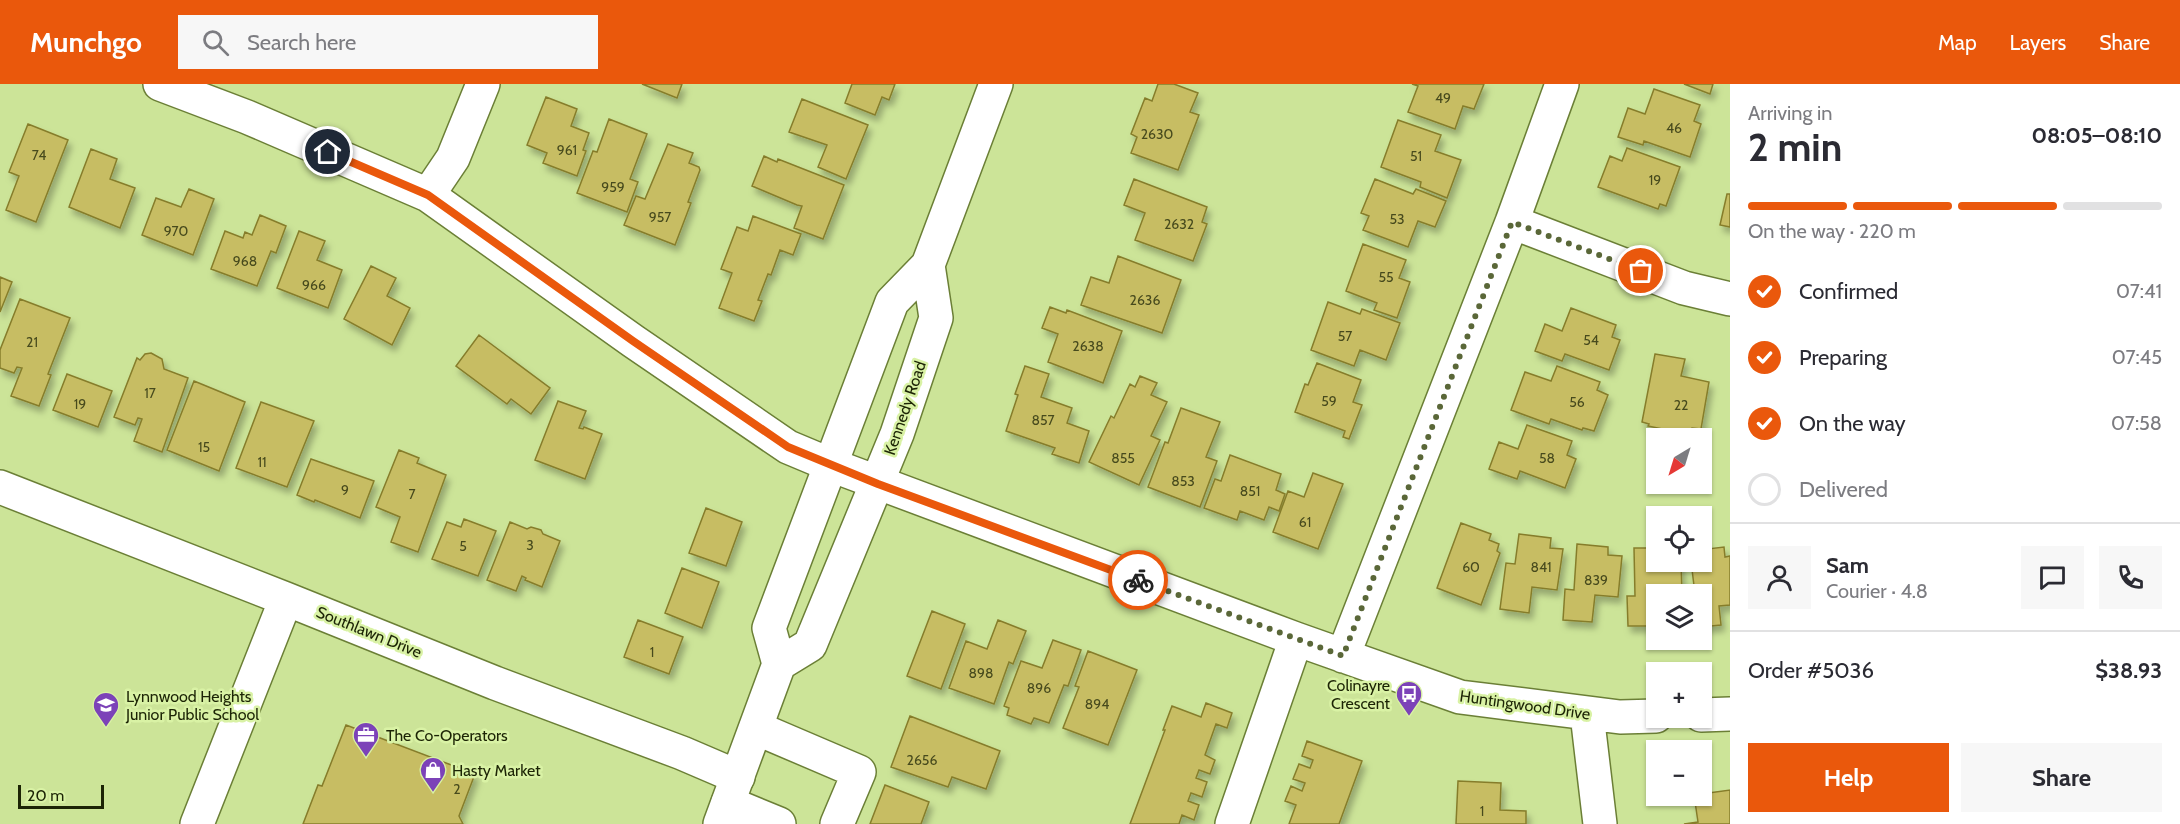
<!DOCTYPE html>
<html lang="en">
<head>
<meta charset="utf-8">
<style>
	:root { --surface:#fff; --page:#f7f7f7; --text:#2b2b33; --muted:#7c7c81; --line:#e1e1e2; --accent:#ea580c }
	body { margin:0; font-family:Cabin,sans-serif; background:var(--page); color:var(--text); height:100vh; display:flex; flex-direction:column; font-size:22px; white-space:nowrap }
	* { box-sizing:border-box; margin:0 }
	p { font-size:20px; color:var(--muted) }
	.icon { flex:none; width:33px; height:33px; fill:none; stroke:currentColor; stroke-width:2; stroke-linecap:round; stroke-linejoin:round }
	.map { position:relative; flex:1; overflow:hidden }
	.details { display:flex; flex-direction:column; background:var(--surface); width:450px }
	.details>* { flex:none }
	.needle { width:39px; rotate:218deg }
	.buttons { position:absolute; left:1646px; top:344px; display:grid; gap:12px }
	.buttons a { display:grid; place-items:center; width:66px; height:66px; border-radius:0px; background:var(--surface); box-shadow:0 2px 4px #0004; font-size:30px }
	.scale { position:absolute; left:18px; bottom:15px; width:86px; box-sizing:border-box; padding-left:6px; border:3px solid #1c2405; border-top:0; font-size:16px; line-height:21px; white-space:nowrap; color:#1c2405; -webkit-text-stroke:4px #d9f2a5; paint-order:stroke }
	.pin { position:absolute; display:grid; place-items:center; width:51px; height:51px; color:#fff; margin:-26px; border:3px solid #fff; border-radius:50%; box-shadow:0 2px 6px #0007 }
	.courier { position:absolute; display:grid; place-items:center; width:60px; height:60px; margin:-30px; border:4px solid #ea580c; border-radius:50%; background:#fff; color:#222; box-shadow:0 2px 8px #0007 }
	.headline em { font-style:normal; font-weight:700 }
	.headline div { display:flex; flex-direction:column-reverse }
	.headline { display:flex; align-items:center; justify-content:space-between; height:102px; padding:0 18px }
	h1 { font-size:39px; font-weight:700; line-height:45px }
	.bar { display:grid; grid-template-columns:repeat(4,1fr); gap:9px 6px; align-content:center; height:72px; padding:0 18px }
	.bar i { height:8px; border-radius:4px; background:var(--line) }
	.bar .selected { background:var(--accent) }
	.bar p { grid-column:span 4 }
	.line { display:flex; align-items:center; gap:15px; padding:0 18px; border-top:2px solid var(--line) }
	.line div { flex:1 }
	.round { display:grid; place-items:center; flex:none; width:63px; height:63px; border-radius:0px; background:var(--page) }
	ol { padding:0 18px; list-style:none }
	li { display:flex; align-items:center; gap:18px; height:66px }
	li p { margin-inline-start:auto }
	li .icon { padding:6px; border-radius:50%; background:var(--accent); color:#fff; stroke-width:4 }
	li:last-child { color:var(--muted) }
	li i { width:33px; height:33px; border:3px solid var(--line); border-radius:50% }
	.cta { display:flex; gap:12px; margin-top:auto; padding:12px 18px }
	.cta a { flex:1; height:69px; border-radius:0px; background:var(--accent); color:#fff; font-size:24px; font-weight:700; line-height:69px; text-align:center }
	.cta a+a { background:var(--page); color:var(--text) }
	header { display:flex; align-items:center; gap:36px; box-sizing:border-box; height:84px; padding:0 30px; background:var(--accent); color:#fff }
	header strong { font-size:28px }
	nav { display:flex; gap:33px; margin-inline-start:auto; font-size:21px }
	.search { width:420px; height:54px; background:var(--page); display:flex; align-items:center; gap:15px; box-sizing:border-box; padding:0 21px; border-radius:0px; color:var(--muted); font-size:22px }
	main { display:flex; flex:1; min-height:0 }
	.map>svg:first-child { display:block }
</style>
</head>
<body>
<header>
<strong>Munchgo</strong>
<div class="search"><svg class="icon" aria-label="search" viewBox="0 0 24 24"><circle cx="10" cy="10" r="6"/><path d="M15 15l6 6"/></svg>Search here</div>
<nav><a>Map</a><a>Layers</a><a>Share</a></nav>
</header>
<main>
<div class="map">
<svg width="1730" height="740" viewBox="0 0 1730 740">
	<defs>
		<filter id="shadow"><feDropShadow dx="3.5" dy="6" stdDeviation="3" flood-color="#0004"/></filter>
	</defs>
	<rect width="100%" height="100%" fill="#cce498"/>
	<!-- building -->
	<path fill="#c7bd64" stroke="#867d2b" stroke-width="1.5" filter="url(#shadow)" d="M 642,0 L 682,0 L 677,14 Z
		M 852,0 L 895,0 L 889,16 L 882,13 L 875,31 L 845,19 Z
		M 1158,0 L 1174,0 L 1198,9 L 1190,28 L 1199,31 L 1178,86 L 1131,69 L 1137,53 L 1131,50 L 1145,14 L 1152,17 Z
		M 1412,0 L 1484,0 L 1474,25 L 1463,22 L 1455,45 L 1408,28 L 1418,2 Z
		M 1684,0 L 1713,0 L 1710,10 Z
		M 1654,5 L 1700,21 L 1694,37 L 1701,40 L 1690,73 L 1644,57 L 1643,61 L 1618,53 L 1628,24 L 1645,30 Z
		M 546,13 L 577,25 L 571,42 L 589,49 L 583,66 L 586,67 L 577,92 L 543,79 L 547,69 L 527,61 Z
		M 802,15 L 868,41 L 846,95 L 818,83 L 827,61 L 789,48 Z
		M 609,35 L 647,50 L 630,95 L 638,98 L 627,128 L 577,109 L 593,67 L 597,68 Z
		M 1398,36 L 1441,51 L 1435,67 L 1461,76 L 1447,114 L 1420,103 L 1421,98 L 1381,83 Z
		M 28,40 L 68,56 L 36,138 L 6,126 L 19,92 L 9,88 Z
		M 668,60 L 693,69 L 689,79 L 699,83 L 700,86 L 688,118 L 691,119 L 675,161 L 624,141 L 636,112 L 645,115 Z
		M 1627,64 L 1680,83 L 1666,122 L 1660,120 L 1658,125 L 1598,103 L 1610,72 L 1622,77 Z
		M 91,65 L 117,75 L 110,95 L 135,104 L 120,144 L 69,123 Z
		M 764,72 L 777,78 L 778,75 L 844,101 L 823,155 L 794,144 L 802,122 L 797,121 L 752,102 Z
		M 1134,95 L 1207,123 L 1202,138 L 1207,140 L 1193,177 L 1135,156 L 1145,129 L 1124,121 Z
		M 1375,95 L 1413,110 L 1416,105 L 1446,117 L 1435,143 L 1418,137 L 1408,163 L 1363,146 L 1369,132 L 1361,129 Z
		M 189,105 L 214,115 L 193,171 L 142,151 L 156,114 L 181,123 Z
		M 1727,110 L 1730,110 L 1730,143 L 1720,141 Z
		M 260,131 L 286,142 L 276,169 L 271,167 L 257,202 L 211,185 L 225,147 L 243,154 L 245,148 L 252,151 Z
		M 753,132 L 801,150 L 793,171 L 780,166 L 771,191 L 768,190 L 758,216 L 762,217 L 754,237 L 719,224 L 732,189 L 721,185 L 737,143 L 748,147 Z
		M 299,147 L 325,157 L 317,176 L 342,186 L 328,224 L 277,204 Z
		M 1363,160 L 1406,176 L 1399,194 L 1410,198 L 1397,234 L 1374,226 L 1377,219 L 1346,207 Z
		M 1118,172 L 1181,196 L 1162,249 L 1081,221 L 1091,193 L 1109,199 Z
		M 371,182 L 396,194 L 387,212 L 410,224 L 392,261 L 344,235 Z
		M 0,193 L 12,198 L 0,228 Z
		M 20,215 L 70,234 L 48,290 L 51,291 L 39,322 L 11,312 L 22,284 L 17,283 L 14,289 L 0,284 L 0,266 Z
		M 1328,218 L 1360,230 L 1362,225 L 1400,239 L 1386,276 L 1360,266 L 1354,282 L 1311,266 Z
		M 1050,223 L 1066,229 L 1067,226 L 1122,247 L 1103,299 L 1048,278 L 1058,250 L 1042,244 Z
		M 1571,224 L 1616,241 L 1612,253 L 1620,256 L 1609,286 L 1565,270 L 1562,277 L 1535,267 L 1545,240 L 1562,247 Z
		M 479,251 L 550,304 L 531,330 L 511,315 L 507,320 L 456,282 Z
		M 151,269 L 162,275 L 164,285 L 188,294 L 162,368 L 134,357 L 142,335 L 138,334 L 135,341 L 114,333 L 137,274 L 140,276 L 145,270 Z
		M 1655,270 L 1685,275 L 1681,292 L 1709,298 L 1701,345 L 1692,344 L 1691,351 L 1648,342 L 1649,340 L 1642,338 Z
		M 1317,279 L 1361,296 L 1353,318 L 1362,321 L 1349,355 L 1343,353 L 1345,347 L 1295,328 L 1305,300 L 1308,301 Z
		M 1025,282 L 1049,290 L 1041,313 L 1072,324 L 1067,339 L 1089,347 L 1079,379 L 1052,370 L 1055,364 L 1006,347 L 1018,311 L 1015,310 Z
		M 1557,282 L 1600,298 L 1597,306 L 1608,311 L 1594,347 L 1583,344 L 1582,346 L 1551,335 L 1549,340 L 1511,326 L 1525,288 L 1551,297 Z
		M 67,290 L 112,307 L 98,343 L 53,326 Z
		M 1140,292 L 1157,299 L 1151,311 L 1167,318 L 1151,352 L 1160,356 L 1139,401 L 1089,378 L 1111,332 L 1114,334 L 1130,300 L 1135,303 Z
		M 194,297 L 245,318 L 219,387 L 167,366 Z
		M 558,317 L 586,327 L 579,344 L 583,345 L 584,343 L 602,350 L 585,395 L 535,376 Z
		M 261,318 L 314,337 L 287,403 L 236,384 Z
		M 1181,324 L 1220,338 L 1206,373 L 1217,377 L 1200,423 L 1148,403 L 1165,358 L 1168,359 Z
		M 1527,341 L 1572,357 L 1567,371 L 1576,375 L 1565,404 L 1520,387 L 1517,395 L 1489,385 L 1499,358 L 1518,365 Z
		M 399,366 L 419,374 L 417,379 L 446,391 L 418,468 L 391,458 L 400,433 L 376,423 Z
		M 1230,371 L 1281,390 L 1276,406 L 1285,410 L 1279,427 L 1269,423 L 1264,436 L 1240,427 L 1237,436 L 1204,424 L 1215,395 L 1221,397 Z
		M 311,375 L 374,397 L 360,434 L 315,416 L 314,418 L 297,411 Z
		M 1313,389 L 1343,400 L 1318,465 L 1273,448 L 1288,407 L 1304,413 Z
		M 706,424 L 742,438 L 726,482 L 689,469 Z
		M 464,435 L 496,447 L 478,492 L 432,475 L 447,438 L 461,443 Z
		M 510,438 L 527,445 L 531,443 L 541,446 L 543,450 L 560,457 L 542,503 L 525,496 L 526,494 L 522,492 L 516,507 L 487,496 Z
		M 1461,439 L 1491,450 L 1489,456 L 1499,460 L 1497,467 L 1500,469 L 1481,521 L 1437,504 Z
		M 1519,450 L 1551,454 L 1550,464 L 1563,465 L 1557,506 L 1532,503 L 1529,529 L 1500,525 L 1506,479 L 1515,480 Z
		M 1577,460 L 1608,463 L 1608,471 L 1622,472 L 1618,513 L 1595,511 L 1592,538 L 1563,536 L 1565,505 L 1574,506 Z
		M 1708,460 L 1708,465 L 1724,463 L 1725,473 L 1730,472 L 1730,521 L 1719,522 L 1721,541 L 1701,543 L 1701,510 L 1695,510 L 1691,477 L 1701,477 L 1701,461 Z
		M 1634,464 L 1656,464 L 1656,477 L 1681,477 L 1682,510 L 1656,510 L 1656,542 L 1628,542 L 1627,512 L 1635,512 Z
		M 682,484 L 719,498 L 702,544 L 665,529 Z
		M 932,527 L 965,540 L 941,605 L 907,592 Z
		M 638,536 L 683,553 L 669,590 L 624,573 Z
		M 998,536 L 1026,547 L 1013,580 L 1009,578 L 994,620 L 949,604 L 966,557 L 987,565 Z
		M 1053,556 L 1081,566 L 1068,602 L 1064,601 L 1049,639 L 1034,634 L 1031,640 L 1007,631 L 1009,624 L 1004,622 L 1021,577 L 1042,584 Z
		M 1088,567 L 1137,586 L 1108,661 L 1063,644 L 1079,603 L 1075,602 Z
		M 1206,619 L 1232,629 L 1227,644 L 1216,640 L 1205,671 L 1215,676 L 1210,690 L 1199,686 L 1196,694 L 1207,698 L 1202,713 L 1191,709 L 1188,717 L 1199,721 L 1194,736 L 1182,731 L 1179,740 L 1130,740 L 1165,646 L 1163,646 L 1172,622 L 1201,633 Z
		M 910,632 L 1000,667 L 986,705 L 952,693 L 948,703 L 891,683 Z
		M 346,641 L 475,690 L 459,732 L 463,740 L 303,740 L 318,701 L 322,702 Z
		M 1307,657 L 1362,677 L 1339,740 L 1289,740 L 1296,721 L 1285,717 L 1291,702 L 1302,707 L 1305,699 L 1293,695 L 1299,680 L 1310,684 L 1313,676 L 1302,672 Z
		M 1458,697 L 1501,699 L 1500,726 L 1526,727 L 1526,740 L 1456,740 Z
		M 885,701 L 929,718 L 921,740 L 870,740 Z
		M 1730,706 L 1730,740 L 1684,740 L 1698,738 L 1694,711 Z"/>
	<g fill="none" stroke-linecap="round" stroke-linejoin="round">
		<!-- minor casing -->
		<g stroke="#6b7f36" stroke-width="36">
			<path id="minor" d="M 160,0 L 247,33 L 428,111 L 633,257 L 788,363 L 831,381 L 1296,555 L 1460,613 L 1620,633 L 1656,632
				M 428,111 L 453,74 L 483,0
				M 1512,138 L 1684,204 L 1730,215
				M 0,403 L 286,515 L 495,599 L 682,669 L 738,693
				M 1343,572 L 1512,138 L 1562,0
				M 1587,630 L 1600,740
				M 1701,631 L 1730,630
				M 756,644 L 859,688 L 837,740
				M 728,719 L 779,740
				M 197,740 L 286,515
				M 1232,740 L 1296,555"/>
		</g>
		<!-- major casing -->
		<g stroke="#6b7f36" stroke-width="36">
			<path id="major" d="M 779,580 L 810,561 L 897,350 L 936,234 L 928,181
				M 720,740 L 779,580 L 769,544 L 892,218 L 928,181 L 996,0"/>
		</g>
		<!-- minor -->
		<use href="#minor" stroke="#fff" stroke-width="33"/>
		<!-- major -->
		<use href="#major" stroke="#fff" stroke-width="33"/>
	</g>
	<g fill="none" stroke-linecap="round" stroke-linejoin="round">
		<!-- done -->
		<path stroke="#5a6738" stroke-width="6" stroke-dasharray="0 10.8" d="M 1138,496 L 1343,572 L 1512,138 L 1641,187"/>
		<!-- route -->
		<path stroke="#ea580c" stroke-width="8" d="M 328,68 L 428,111 L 633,257 L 788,363 L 878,400 L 1138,496"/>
	</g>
	<!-- icons -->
	<defs>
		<g id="bus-pin" transform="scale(1.35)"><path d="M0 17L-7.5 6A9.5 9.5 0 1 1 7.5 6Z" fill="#7c42b8" stroke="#d9f2a5"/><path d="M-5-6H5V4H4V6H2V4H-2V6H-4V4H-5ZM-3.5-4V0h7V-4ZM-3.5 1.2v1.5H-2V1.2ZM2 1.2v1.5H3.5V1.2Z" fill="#fff"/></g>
		<g id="school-pin" transform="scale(1.35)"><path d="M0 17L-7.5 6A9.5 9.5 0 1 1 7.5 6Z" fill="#7c42b8" stroke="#d9f2a5"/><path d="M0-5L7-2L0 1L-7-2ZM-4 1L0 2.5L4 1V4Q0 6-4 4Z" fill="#fff"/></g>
		<g id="office-pin" transform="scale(1.35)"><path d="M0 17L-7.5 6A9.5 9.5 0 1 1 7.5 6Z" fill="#7c42b8" stroke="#d9f2a5"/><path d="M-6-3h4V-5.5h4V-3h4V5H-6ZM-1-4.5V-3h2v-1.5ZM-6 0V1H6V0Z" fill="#fff"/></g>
		<g id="shop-pin" transform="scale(1.35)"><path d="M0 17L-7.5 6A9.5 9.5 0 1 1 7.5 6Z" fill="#7c42b8" stroke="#d9f2a5"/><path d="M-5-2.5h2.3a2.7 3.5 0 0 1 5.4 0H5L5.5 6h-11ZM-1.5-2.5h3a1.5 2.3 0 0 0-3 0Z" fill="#fff"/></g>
	</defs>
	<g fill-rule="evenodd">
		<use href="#bus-pin" x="1409" y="610"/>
		<use href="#school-pin" x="106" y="621"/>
		<use href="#office-pin" x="366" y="651"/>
		<use href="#shop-pin" x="433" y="686"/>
	</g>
	<g text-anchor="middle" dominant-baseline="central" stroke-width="5" stroke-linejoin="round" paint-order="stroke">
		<!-- number labels -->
		<g font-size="14" fill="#474a1d">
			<text x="1443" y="14">49</text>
			<text x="1674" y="44">46</text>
			<text x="1157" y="50">2630</text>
			<text x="567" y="66">961</text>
			<text x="39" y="71">74</text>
			<text x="1416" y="72">51</text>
			<text x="1655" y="96">19</text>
			<text x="613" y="103">959</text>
			<text x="660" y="133">957</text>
			<text x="1397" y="135">53</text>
			<text x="1179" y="140">2632</text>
			<text x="176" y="147">970</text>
			<text x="245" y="177">968</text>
			<text x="1386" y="193">55</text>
			<text x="314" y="201">966</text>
			<text x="1145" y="216">2636</text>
			<text x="1345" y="252">57</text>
			<text x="1591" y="256">54</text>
			<text x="32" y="258">21</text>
			<text x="1088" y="262">2638</text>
			<text x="150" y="309">17</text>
			<text x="1329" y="317">59</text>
			<text x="1577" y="318">56</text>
			<text x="80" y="320">19</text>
			<text x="1681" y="321">22</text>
			<text x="1043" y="336">857</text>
			<text x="204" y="363">15</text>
			<text x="1123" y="374">855</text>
			<text x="1547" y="374">58</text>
			<text x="262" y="378">11</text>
			<text x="1183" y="397">853</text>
			<text x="345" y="406">9</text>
			<text x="1250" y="407">851</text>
			<text x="412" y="410">7</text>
			<text x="1305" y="438">61</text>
			<text x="530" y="461">3</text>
			<text x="463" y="462">5</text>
			<text x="1471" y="483">60</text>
			<text x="1541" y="483">841</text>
			<text x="1596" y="496">839</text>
			<text x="652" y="568">1</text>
			<text x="981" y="589">898</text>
			<text x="1039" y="604">896</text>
			<text x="1097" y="620">894</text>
			<text x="922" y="676">2656</text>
			<text x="457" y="705">2</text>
			<text x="1482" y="727">1</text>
		</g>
		<!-- street labels -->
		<g font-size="16" fill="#1c2405" stroke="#d9f2a5">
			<text transform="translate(905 324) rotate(-71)">Kennedy Road</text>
			<text transform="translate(369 548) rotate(22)">Southlawn Drive</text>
			<text transform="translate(1525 621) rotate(8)">Huntingwood Drive</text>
		</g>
		<!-- poi labels -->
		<g font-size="16" fill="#1c2405" stroke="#d9f2a5" text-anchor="start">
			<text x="1390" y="601" text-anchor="end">Colinayre<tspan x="1390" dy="18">Crescent</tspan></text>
			<text x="126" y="612">Lynnwood Heights<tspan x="126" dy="18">Junior Public School</tspan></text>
			<text x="386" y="651">The Co-Operators</text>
			<text x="452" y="686">Hasty Market</text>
		</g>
	</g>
</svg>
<div class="buttons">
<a><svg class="needle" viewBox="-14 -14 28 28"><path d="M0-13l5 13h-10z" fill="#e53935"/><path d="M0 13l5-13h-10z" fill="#7c7c81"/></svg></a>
<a><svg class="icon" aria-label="locate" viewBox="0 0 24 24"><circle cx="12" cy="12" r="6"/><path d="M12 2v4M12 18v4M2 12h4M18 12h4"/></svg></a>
<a><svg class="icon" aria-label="layers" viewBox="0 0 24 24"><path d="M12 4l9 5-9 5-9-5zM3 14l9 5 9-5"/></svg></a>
<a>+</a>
<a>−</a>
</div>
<div class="scale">20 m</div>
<div class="pin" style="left:1641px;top:187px;background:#ea580c"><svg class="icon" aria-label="bag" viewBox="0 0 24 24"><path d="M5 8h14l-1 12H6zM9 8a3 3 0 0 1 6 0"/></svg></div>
<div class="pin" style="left:328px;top:68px;background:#1f2937"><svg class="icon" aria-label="home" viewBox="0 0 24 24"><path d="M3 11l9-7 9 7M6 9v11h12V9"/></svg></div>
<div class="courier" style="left:1138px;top:496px"><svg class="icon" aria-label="bike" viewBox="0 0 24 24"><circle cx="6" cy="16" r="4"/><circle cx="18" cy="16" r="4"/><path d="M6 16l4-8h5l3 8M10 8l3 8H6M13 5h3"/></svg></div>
</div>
<section class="details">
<div class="headline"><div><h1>2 min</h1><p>Arriving in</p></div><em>08:05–08:10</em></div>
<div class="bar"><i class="selected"></i><i class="selected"></i><i class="selected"></i><i></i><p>On the way · 220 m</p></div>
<ol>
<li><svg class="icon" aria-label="check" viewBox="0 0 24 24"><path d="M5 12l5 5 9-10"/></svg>Confirmed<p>07:41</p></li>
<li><svg class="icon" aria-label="check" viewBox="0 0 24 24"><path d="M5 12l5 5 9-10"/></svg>Preparing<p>07:45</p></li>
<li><svg class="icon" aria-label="check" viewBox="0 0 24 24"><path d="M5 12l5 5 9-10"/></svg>On the way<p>07:58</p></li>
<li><i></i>Delivered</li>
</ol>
<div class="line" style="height:108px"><a class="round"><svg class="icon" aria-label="person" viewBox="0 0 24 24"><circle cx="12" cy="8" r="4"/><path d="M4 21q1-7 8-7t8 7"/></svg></a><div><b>Sam</b><p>Courier · 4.8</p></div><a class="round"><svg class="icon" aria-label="chat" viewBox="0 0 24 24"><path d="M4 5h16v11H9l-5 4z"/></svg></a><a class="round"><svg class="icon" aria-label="phone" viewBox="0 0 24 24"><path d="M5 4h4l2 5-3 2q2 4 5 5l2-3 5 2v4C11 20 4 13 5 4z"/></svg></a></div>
<div class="line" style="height:78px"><div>Order #5036</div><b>$38.93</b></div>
<div class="cta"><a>Help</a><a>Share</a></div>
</section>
</main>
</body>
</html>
